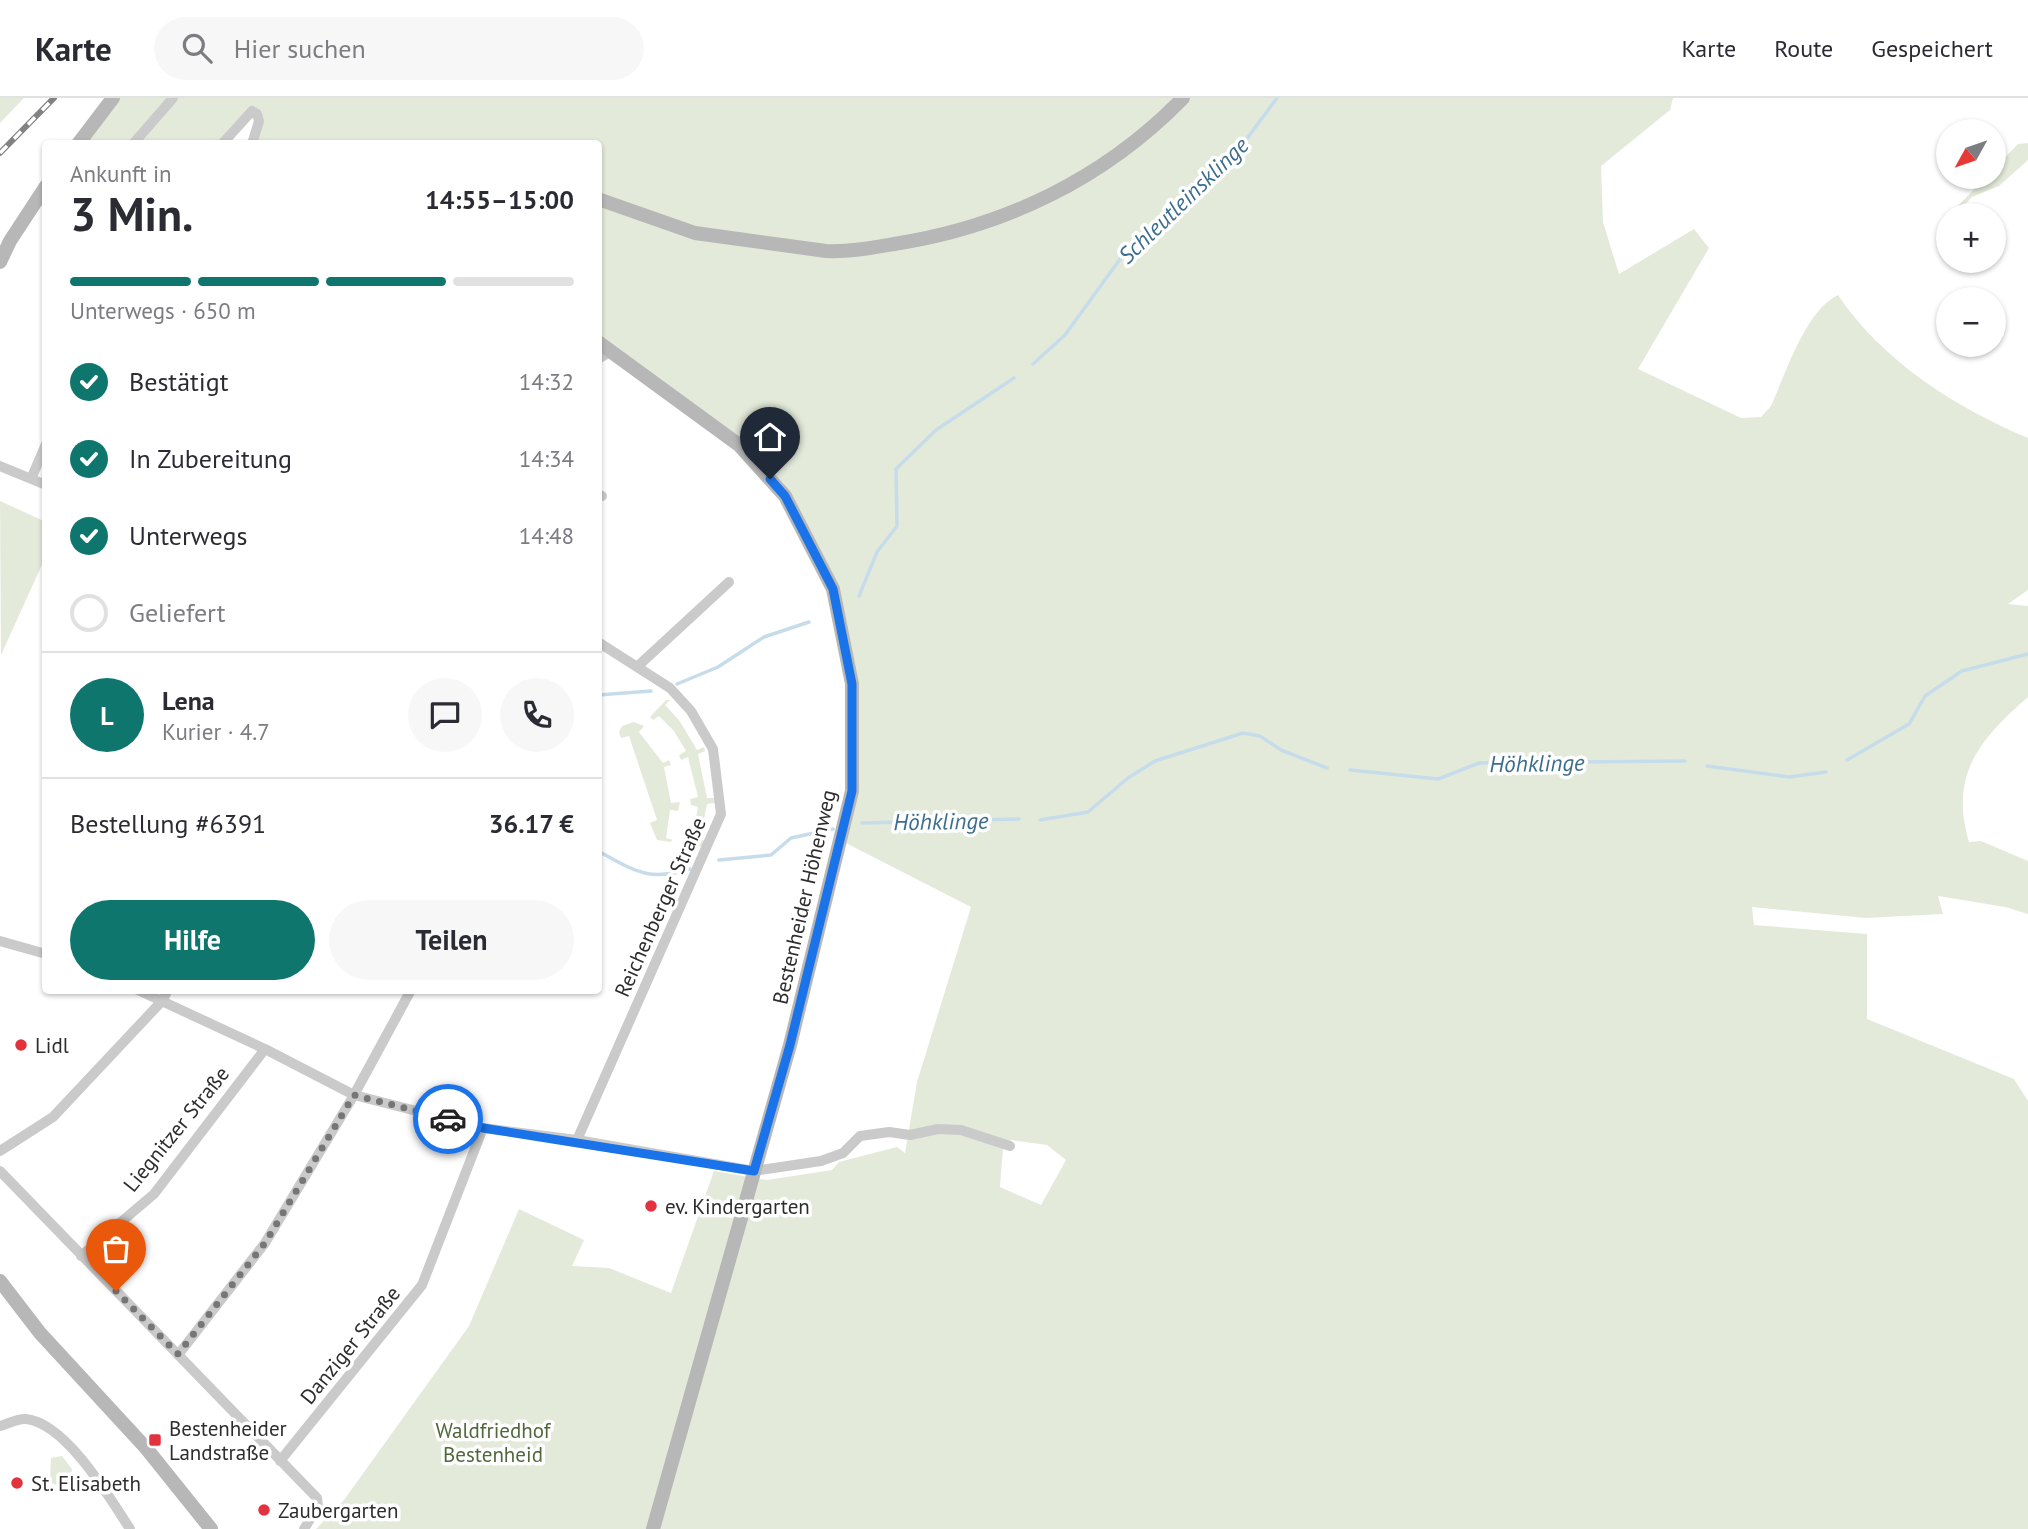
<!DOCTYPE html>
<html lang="de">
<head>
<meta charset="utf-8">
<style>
	:root { --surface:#fff; --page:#f7f7f7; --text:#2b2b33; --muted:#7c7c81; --line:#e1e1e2; --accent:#0f766e }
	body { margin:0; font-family:"PT Sans",sans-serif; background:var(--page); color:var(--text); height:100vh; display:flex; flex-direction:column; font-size:26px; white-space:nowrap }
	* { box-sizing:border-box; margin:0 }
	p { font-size:23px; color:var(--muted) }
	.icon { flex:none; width:38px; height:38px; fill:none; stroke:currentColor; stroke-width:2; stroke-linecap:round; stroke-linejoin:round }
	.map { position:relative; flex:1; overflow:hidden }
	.panel { position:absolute; left:42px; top:42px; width:560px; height:854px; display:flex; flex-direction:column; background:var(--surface); border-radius:7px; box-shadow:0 2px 5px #0004 }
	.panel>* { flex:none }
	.needle { width:46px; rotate:230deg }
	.controls { position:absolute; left:1936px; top:21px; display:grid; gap:14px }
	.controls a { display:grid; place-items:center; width:70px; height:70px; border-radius:50%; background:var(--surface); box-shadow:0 2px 5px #0004; font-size:35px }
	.pin { position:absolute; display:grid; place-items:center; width:60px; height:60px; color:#fff; margin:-72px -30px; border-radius:50% 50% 50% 0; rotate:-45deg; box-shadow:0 0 7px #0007 }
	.pin .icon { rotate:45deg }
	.courier { position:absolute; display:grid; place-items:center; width:70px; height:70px; margin:-35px; border:5px solid #1a73e8; border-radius:50%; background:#fff; color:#222; box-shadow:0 2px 9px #0007 }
	.head em { font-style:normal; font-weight:700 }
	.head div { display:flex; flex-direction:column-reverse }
	.head { display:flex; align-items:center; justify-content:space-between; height:119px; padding:0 28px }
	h1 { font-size:46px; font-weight:700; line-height:52px }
	.bar { display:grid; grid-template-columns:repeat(4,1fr); gap:10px 7px; align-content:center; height:84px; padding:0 28px }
	.bar i { height:9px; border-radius:5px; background:var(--line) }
	.bar .current { background:var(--accent) }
	.bar p { grid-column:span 4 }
	.line { display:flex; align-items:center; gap:18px; padding:0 28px; border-top:2px solid var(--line) }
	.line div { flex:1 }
	.round { display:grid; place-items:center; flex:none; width:74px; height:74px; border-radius:37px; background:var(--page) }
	ol { padding:0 28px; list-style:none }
	li { display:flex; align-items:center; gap:21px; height:77px }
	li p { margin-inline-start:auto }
	li .icon { padding:7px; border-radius:50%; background:var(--accent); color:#fff; stroke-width:4 }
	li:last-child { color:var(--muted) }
	li i { width:38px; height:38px; border:4px solid var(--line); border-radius:50% }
	.button { display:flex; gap:14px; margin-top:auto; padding:14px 28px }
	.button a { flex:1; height:80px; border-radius:42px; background:var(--accent); color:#fff; font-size:28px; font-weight:700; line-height:80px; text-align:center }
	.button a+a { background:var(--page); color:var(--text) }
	header { display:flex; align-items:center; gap:42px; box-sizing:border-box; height:98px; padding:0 35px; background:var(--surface); border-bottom:2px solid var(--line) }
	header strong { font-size:33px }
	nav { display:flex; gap:38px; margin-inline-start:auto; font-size:24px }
	.search { width:490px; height:63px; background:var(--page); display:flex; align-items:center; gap:18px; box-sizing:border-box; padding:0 24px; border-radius:38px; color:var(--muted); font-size:26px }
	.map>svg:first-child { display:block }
</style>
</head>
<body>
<header>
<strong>Karte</strong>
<div class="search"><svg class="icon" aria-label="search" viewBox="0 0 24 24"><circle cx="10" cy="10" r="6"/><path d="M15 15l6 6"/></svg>Hier suchen</div>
<nav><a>Karte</a><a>Route</a><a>Gespeichert</a></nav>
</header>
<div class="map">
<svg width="2028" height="1431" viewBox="0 0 2028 1431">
	<rect width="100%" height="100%" fill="#fff"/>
	<!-- green -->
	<path fill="#e3eada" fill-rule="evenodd" d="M 0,0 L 24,0 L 0,25 Z
		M 113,0 L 1673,0 L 1670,12 L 1601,68 L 1603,124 L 1619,176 L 1694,131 L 1709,150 L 1638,271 L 1741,320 L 1761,319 L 1771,308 C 1786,275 1805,213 1838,197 C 1882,263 1956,310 2028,340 L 2028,492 L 2008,506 L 2028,508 L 2028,599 C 1980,641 1949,676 1969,744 L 1981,743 L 2028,763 L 2028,816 L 2005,809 L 1938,798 L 1943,816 L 1866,820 L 1752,809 L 1754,827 L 1867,836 L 1867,921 L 2014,981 L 2028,1003 L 2028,1431 L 316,1431 L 344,1402 L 469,1228 L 519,1111 L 584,1142 L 572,1168 L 609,1170 L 671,1195 L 714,1073 L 767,1082 L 832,1072 L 839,1064 L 897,1049 L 905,1055 L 917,984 L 971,809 L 840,742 L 852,693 L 852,586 L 833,491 L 785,398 L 739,347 L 599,244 L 598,46 L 253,45 L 259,24 L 252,13 L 223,45 L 79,46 ZM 1010,1042 L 1047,1047 L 1066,1062 L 1041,1107 L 1000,1089 L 1003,1050 Z
		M 2028,45 L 2028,62 L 1999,88 L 1972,99 L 1955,117 L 1949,117 L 1986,79 L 1993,79 L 1993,72 L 2018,46 Z
		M 0,403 L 46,424 L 45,460 L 1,557 Z
		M 666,602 L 670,602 L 665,607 L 679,622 L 697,652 L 704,649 L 705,653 L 698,656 L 707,700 L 715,700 L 715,705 L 707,706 L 700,741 L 707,744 L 703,749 L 686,747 L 685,743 L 691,744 L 698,709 L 691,707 L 690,701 L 698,699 L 688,659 L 681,662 L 679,657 L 686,653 L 674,633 L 659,618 L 653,622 L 650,619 Z
		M 634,624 L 644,628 L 639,634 L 663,665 L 669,662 L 671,667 L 664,669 L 671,705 L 680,704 L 678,713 L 670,712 L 666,740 L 673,742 L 670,744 L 657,742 L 650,725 L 657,722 L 629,638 L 621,640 L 619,634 L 622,628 Z
		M 62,1358 L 72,1371 L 70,1382 L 58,1388 L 50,1384 L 51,1360 Z"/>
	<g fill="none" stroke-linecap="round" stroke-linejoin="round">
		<!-- stream -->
		<path stroke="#c7dcea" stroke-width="3.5" d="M 1033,266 L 1065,237 L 1123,157 L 1243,46 L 1277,0
			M 859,498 L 877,454 L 897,428 L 896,371 L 936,332 L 1014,280
			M 677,586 L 718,569 L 764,539 L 809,524
			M 598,597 L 651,593
			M 1847,662 L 1909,626 L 1925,598 L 1962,573 L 2028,556
			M 1707,668 L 1789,679 L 1826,674
			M 1350,672 L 1438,681 L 1479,665 L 1685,663
			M 1040,722 L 1088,714 L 1128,680 L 1155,663 L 1243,635 L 1260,638 L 1281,652 L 1327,670
			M 862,725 L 1019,721
			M 598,753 C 635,773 648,784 690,771
			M 719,762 L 771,757 L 791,740 L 833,731"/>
		<!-- street -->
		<path stroke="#cacaca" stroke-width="10" d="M 133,46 L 173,0
			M 222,46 L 252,13 L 257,16 L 259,23 L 252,46
			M 598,261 L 612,253
			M 0,368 L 46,387
			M 31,381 L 46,346
			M 598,396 L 602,398
			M 638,568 L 729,484
			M 0,843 L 46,856
			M 138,892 L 265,951 L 354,997 L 483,1030 L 577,1042 L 754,1073 L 821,1063 L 843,1055 L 860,1038 L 889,1034 L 910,1037 L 938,1031 L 961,1032 L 1010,1048
			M 577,1042 L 721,716 L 713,651 L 691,613 L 670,590 L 598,544
			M 0,1053 L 53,1019 L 162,903 L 168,892
			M 0,1073 L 317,1400 L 318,1408 L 304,1431
			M 81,1158 L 154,1096 L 265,951
			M 178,1257 L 265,1145 L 354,997 L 411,892
			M 0,1328 C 8,1326 18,1320 26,1321 C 66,1325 110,1400 130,1431
			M 280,1363 L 422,1187 L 483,1030"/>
		<!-- secondary -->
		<path stroke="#b7b7b7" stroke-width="14" d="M 78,46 L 113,0
			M 598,101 L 695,135 L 826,153 C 849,154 871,150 894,146 C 1004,129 1104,81 1183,0
			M 0,164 L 10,143 L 46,88
			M 598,244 L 739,347 L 785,398 L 833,491 L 852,586 L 852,693 L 790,947 L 653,1431
			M 0,1183 L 40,1235 L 146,1350 L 211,1431"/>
		<!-- rail casing -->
		<g stroke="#828282" stroke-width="6">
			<path id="rail" d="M 0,55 L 54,0"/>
		</g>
		<!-- rail -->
		<use href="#rail" stroke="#fff" stroke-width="3.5" stroke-dasharray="10" stroke-linecap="butt"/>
	</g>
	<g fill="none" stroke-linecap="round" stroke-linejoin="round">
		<!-- done -->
		<path stroke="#767676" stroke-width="7" stroke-dasharray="0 12.6" d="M 116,1193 L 178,1256 L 265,1145 L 354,997 L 448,1021"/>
		<!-- route -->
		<path stroke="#1a73e8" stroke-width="9" d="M 448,1021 L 483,1030 L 754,1073 L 790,947 L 852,693 L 852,586 L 833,491 L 785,398 L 770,381"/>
	</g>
	<!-- markers -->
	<g fill="#e1323d" stroke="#fff" stroke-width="2.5">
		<circle cx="21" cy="947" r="7"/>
		<circle cx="651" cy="1108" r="7"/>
		<rect x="148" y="1335" width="14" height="14" rx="3.5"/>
		<circle cx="17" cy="1385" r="7"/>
		<circle cx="264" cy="1412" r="7"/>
	</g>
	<g text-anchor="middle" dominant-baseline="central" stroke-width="7" stroke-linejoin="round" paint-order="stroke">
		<!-- street labels -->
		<g font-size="21" fill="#2d2d2d" stroke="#fff">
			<text transform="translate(804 799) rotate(-77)">Bestenheider Höhenweg</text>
			<text transform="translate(660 809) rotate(-66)">Reichenberger Straße</text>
			<text transform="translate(176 1031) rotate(-51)">Liegnitzer Straße</text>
			<text transform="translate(350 1247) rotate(-51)">Danziger Straße</text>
		</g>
		<!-- poi labels -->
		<g font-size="21" fill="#2d2d2d" stroke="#fff" text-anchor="start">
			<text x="35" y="947">Lidl</text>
			<text x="665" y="1108">ev. Kindergarten</text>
			<text x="169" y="1330">Bestenheider<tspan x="169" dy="24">Landstraße</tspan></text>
			<text x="31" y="1385">St. Elisabeth</text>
			<text x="278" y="1412">Zaubergarten</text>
		</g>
		<!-- park labels -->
		<g font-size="21" fill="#50673b" stroke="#fff">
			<text x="493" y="1332">Waldfriedhof<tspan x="493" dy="24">Bestenheid</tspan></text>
		</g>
		<!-- water labels -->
		<g font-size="23" font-style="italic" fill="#3d6d8d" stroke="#fff">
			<text transform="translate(1183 102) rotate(-44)">Schleutleinsklinge</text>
			<text transform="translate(1537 665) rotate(-1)">Höhklinge</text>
			<text transform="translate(941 723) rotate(-1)">Höhklinge</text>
		</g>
	</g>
</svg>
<div class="controls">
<a><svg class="needle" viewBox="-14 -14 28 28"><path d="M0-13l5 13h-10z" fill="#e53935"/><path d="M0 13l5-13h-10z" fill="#7c7c81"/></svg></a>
<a>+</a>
<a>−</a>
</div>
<div class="pin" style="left:116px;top:1193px;background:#ea580c"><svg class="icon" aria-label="bag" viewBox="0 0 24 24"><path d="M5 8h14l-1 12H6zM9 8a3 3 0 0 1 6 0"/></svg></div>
<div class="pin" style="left:770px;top:381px;background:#1f2937"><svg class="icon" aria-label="home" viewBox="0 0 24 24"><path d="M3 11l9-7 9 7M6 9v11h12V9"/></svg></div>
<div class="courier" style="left:448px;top:1021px"><svg class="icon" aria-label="car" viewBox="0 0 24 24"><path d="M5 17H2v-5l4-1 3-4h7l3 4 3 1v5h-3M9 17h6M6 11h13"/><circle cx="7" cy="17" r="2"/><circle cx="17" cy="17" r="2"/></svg></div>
<section class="panel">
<div class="head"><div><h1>3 Min.</h1><p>Ankunft in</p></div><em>14:55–15:00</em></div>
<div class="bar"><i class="current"></i><i class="current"></i><i class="current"></i><i></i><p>Unterwegs · 650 m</p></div>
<ol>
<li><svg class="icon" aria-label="check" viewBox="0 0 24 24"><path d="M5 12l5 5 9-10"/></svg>Bestätigt<p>14:32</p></li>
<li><svg class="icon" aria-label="check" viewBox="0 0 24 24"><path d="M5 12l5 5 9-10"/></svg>In Zubereitung<p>14:34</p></li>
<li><svg class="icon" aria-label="check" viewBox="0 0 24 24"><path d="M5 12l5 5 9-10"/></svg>Unterwegs<p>14:48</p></li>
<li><i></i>Geliefert</li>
</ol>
<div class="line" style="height:126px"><b class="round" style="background:var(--accent);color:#fff">L</b><div><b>Lena</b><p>Kurier · 4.7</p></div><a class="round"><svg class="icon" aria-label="chat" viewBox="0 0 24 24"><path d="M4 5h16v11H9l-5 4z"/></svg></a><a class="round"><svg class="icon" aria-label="phone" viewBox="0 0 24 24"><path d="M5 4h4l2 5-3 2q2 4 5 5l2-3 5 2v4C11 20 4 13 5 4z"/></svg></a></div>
<div class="line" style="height:91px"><div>Bestellung #6391</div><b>36.17 €</b></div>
<div class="button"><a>Hilfe</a><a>Teilen</a></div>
</section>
</div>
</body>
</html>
